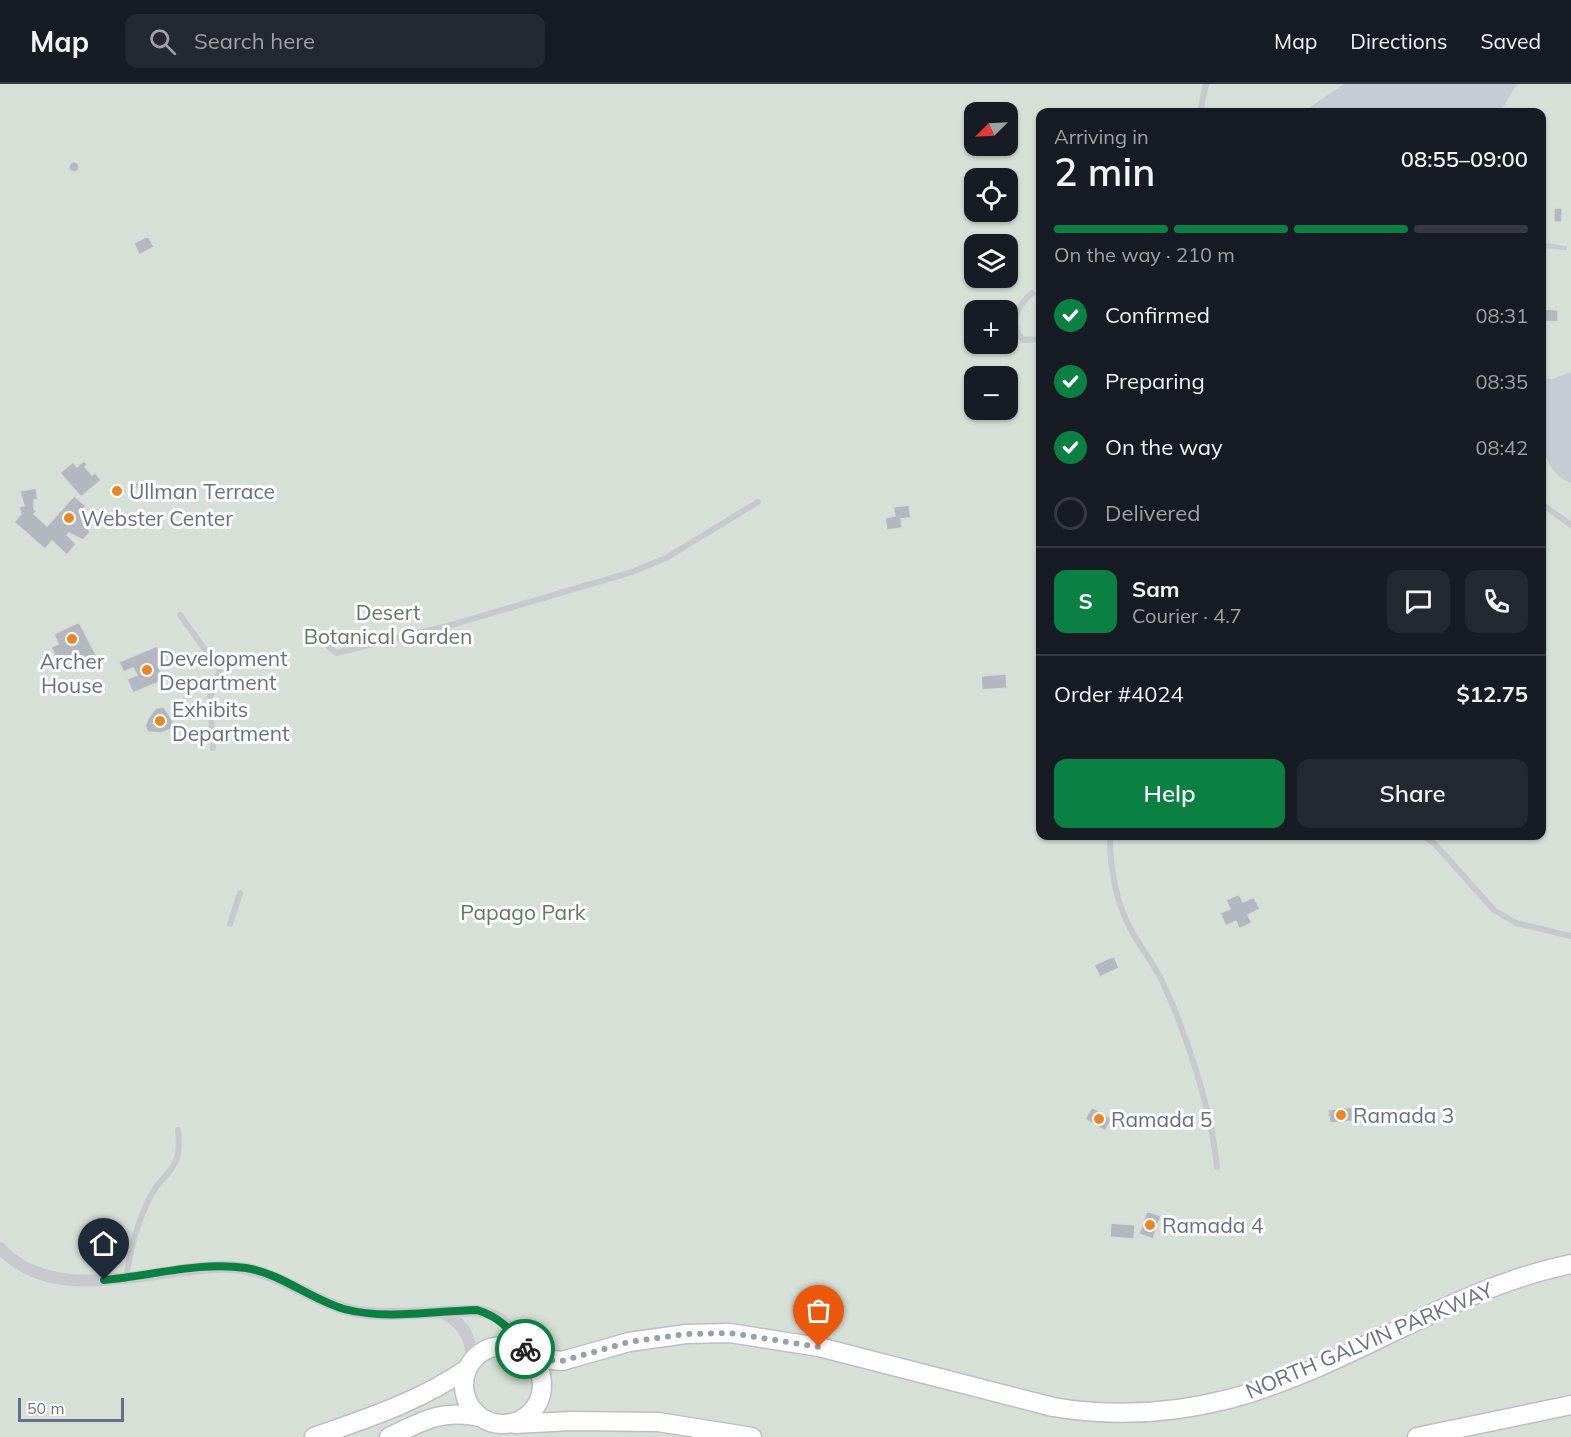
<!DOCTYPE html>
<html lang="en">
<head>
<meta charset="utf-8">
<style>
	:root { --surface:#171b24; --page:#242831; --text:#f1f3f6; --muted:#9ea1a6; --line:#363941; --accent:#0b8043 }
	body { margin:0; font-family:Mulish,sans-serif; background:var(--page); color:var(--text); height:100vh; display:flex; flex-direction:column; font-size:22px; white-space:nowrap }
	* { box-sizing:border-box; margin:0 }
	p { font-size:20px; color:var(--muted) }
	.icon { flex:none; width:33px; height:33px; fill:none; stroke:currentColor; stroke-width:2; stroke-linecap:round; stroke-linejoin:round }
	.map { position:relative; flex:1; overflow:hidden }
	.sheet { position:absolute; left:1036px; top:24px; width:510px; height:732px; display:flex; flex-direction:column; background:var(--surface); border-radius:12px; box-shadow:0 2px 4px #0004 }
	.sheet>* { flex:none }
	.needle { width:39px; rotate:246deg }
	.controls { position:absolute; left:964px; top:18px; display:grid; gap:12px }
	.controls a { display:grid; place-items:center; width:54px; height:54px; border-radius:12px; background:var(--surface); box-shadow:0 2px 4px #0004; font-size:30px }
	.scale { position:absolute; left:18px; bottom:15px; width:106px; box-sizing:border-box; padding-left:6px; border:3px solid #666f87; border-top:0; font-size:16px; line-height:21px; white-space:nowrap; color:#666f87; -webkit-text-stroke:4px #fff; paint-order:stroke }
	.pin { position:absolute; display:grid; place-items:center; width:51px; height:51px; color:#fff; margin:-62px -26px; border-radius:50% 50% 50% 0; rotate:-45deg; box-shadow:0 0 6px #0007 }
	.pin .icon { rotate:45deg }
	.courier { position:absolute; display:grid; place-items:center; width:60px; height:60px; margin:-30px; border:4px solid #0b8043; border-radius:50%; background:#fff; color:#222; box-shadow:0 2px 8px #0007 }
	.head em { font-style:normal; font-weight:600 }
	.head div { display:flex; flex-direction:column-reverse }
	.head { display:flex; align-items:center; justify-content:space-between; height:102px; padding:0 18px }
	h1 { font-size:39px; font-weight:600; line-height:45px }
	.bar { display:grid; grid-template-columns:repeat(4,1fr); gap:9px 6px; align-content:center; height:72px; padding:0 18px }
	.bar i { height:8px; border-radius:4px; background:var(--line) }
	.bar .selected { background:var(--accent) }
	.bar p { grid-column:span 4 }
	.line { display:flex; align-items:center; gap:15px; padding:0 18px; border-top:2px solid var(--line) }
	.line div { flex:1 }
	.round { display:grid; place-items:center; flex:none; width:63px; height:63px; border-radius:12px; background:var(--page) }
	ol { padding:0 18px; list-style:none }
	li { display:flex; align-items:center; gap:18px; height:66px }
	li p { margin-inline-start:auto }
	li .icon { padding:6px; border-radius:50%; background:var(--accent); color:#fff; stroke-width:4 }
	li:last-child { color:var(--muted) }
	li i { width:33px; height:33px; border:3px solid var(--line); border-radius:50% }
	.action { display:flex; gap:12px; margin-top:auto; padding:12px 18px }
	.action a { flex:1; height:69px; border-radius:12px; background:var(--accent); color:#fff; font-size:24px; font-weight:600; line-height:69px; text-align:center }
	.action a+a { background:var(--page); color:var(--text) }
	header { display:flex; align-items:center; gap:36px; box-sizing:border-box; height:84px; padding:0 30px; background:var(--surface); border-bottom:2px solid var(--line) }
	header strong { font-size:28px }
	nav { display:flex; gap:33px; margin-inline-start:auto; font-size:21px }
	.search { width:420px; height:54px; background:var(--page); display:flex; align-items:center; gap:15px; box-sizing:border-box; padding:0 21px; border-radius:12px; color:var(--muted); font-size:22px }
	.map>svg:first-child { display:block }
</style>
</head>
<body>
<header>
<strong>Map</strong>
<div class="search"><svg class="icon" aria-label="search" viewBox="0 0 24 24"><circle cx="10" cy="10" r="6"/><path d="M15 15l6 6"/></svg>Search here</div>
<nav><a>Map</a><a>Directions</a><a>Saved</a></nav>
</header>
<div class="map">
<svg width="1571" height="1353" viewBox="0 0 1571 1353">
	<rect width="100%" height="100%" fill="#f7f8f5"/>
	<!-- green -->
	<path fill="#d7e0d6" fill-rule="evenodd" d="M 0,0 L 1571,0 L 1571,1353 L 0,1353 ZM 975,28 L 1008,28 L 1008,62 L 975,62 ZM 1041,28 L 1542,28 L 1542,752 L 1041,752 ZM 975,94 L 1008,94 L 1008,128 L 975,128 ZM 975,160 L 1008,160 L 1008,194 L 975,194 ZM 975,226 L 1008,226 L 1008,260 L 975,260 ZM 975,292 L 1008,292 L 1008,326 L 975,326 Z"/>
	<!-- water -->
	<path fill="#c6ccd3" d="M 1344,0 L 1517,0 L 1500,28 L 1303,28 Z
		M 1571,288 L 1571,399 C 1532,385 1542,327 1542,295 L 1553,295 Z"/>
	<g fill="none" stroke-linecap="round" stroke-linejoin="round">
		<!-- stream -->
		<path stroke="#c6ccd3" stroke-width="4.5" d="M 1542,161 L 1565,164"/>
	</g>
	<!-- building -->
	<path fill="#b3b7bf" stroke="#d9dad7" stroke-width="1.5" d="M69 83a5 5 0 1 1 10 0a5 5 0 1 1-10 0Z
		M 1554,124 L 1562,124 L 1562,138 L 1554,138 Z
		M 148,152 L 154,163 L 139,171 L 134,159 Z
		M 1542,225 L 1558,226 L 1558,238 L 1542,237 Z
		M 84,377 L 87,380 L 85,383 L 92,391 L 95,389 L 101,396 L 81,413 L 60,389 L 73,378 L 77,383 Z
		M 141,396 L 148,397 L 152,411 L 146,416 L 139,414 L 135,400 Z
		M 36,404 L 38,415 L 34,416 L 34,425 L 37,427 L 34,430 L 47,442 L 74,412 L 86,422 L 82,427 L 85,430 L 85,441 L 90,448 L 83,456 L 69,449 L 67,451 L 76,460 L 67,471 L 52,457 L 45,465 L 14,438 L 21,430 L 19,423 L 24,422 L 20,407 Z
		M 909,421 L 911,434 L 901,435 L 902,444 L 887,446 L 885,434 L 895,432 L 893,423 Z
		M 79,538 L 96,571 L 81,579 L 77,571 L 59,580 L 51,563 L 58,560 L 54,550 Z
		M 157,562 L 164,579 L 158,581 L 164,596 L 133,609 L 127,595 L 137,591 L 133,584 L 124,588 L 119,578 Z
		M 1006,590 L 1007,604 L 982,606 L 981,592 Z
		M 164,623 L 177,643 L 161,649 L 148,648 L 145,642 L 149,633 L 156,624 Z
		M 1239,810 L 1243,818 L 1254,813 L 1260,825 L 1248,831 L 1252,839 L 1239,845 L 1236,837 L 1226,842 L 1220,829 L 1230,825 L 1226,816 Z
		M 1114,872 L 1119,884 L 1100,893 L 1094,881 Z
		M 1092,1023 L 1112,1035 L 1105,1047 L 1085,1035 Z
		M 1352,1023 L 1354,1037 L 1330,1039 L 1328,1026 Z
		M 1147,1127 L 1161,1132 L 1153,1155 L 1139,1150 Z
		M 1111,1139 L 1135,1141 L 1134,1155 L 1110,1153 Z"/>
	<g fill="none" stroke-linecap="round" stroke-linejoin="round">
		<!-- secondary casing -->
		<g stroke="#bcbec4" stroke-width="21">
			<path id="secondary" d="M464 1301a39 39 0 1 1 78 0a39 39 0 1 1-78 0Z
				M 532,1274 L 562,1277 L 629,1258 L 686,1250 L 730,1249 L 819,1263 L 1053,1323 C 1112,1333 1171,1330 1229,1315 C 1348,1284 1449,1205 1571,1180
				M 515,1340 L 572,1337 L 658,1338 L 752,1353
				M 314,1353 C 368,1334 421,1317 468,1284
				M 389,1353 C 423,1337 441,1325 480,1333
				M 1417,1353 L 1571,1321"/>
		</g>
		<!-- service -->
		<path stroke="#c8c9ce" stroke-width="6" d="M 1200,28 L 1206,0
			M 1032,209 C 1017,222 1008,240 1023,256 L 1041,255
			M 1542,420 L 1571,441
			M 180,531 L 220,586 L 210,613 L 213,664
			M 327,561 L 336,569 L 451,541 L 632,488 L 666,474 L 758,418
			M 1110,752 C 1110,784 1115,815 1130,844 C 1140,863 1154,880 1163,899 C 1187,951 1211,1025 1217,1083
			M 1423,752 L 1434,759 L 1494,826 L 1516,839 L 1571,852
			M 230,840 L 240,809
			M 126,1194 C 130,1166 136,1142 148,1117 C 163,1084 183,1091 178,1046"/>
		<!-- minor -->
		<path stroke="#c8c9ce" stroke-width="12" d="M 0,1164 C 57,1226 161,1180 231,1183 C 279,1185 314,1221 359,1228 C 385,1232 414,1229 441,1228 C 458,1228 473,1224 490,1230 C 507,1236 521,1256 530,1272
			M 443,1228 C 465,1241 474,1256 470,1281"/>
		<!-- secondary -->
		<use href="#secondary" stroke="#fff" stroke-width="18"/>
	</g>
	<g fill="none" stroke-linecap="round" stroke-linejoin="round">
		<!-- done -->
		<path stroke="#999fae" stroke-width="6" stroke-dasharray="0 10.8" d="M 525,1265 L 532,1275 L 562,1277 L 629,1258 L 686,1250 L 730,1249 L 819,1263"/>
		<!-- route -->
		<path stroke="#0b8043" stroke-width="8" d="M 104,1196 C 151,1192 200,1177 246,1184 C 282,1190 310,1215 344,1225 C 386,1236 434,1227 477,1226 C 500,1233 511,1246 525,1265"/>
	</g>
	<!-- markers -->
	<g fill="#ea8623" stroke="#fff" stroke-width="2">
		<circle cx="117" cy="407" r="6"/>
		<circle cx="69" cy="434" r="6"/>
		<circle cx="72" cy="555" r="6"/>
		<circle cx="147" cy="586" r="6"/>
		<circle cx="160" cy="637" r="6"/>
		<circle cx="1341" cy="1031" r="6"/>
		<circle cx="1099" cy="1035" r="6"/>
		<circle cx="1150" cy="1141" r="6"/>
	</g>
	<g text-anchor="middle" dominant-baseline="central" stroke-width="6" stroke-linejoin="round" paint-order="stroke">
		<!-- poi labels -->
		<g font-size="21" fill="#666f87" stroke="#fff" text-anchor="start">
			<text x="129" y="407">Ullman Terrace</text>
			<text x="81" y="434">Webster Center</text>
			<text x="159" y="574">Development<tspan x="159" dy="24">Department</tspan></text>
			<text x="72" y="577" text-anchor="middle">Archer<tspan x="72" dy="24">House</tspan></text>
			<text x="172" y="625">Exhibits<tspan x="172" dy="24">Department</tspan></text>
			<text x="1353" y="1031">Ramada 3</text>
			<text x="1111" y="1035">Ramada 5</text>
			<text x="1162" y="1141">Ramada 4</text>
		</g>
		<!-- park labels -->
		<g font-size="21" fill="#617962" stroke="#fff">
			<text x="388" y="528">Desert<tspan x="388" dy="24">Botanical Garden</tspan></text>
			<text x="523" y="828">Papago Park</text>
		</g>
		<!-- street labels -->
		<g font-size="21" fill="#666f87" stroke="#fff">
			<text transform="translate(1369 1256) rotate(-23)">NORTH GALVIN PARKWAY</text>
		</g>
	</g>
</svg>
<div class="controls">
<a><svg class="needle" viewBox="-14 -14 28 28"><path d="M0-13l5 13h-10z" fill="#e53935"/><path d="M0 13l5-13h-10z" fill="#9ea1a6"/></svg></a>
<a><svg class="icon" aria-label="locate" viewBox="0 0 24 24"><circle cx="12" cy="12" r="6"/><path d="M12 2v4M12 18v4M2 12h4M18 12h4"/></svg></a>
<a><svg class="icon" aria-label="layers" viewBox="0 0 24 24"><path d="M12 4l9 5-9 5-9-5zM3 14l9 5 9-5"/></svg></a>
<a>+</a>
<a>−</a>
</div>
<div class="scale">50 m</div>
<div class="pin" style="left:819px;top:1263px;background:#ea580c"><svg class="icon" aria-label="bag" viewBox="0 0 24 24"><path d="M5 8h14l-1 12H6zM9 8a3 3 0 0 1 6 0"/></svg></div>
<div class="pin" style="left:104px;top:1196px;background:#1f2937"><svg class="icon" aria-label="home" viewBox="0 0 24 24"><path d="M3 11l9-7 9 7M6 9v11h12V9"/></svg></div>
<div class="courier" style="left:525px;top:1265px"><svg class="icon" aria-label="bike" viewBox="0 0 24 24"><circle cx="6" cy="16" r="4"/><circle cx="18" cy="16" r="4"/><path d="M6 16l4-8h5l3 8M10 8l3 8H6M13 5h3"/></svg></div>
<section class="sheet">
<div class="head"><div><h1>2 min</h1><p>Arriving in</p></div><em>08:55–09:00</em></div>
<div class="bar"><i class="selected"></i><i class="selected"></i><i class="selected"></i><i></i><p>On the way · 210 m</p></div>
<ol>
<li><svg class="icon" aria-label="check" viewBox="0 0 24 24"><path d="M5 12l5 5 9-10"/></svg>Confirmed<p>08:31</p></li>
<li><svg class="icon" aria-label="check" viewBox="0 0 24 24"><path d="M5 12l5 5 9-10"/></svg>Preparing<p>08:35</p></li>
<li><svg class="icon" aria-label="check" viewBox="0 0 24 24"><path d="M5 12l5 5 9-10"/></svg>On the way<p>08:42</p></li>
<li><i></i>Delivered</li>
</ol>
<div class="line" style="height:108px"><b class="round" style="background:var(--accent);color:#fff">S</b><div><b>Sam</b><p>Courier · 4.7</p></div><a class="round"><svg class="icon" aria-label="chat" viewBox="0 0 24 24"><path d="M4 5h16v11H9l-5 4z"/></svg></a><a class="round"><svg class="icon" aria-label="phone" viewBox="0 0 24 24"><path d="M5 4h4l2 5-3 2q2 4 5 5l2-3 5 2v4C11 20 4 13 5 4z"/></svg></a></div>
<div class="line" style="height:78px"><div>Order #4024</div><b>$12.75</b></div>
<div class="action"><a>Help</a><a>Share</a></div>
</section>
</div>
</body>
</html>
